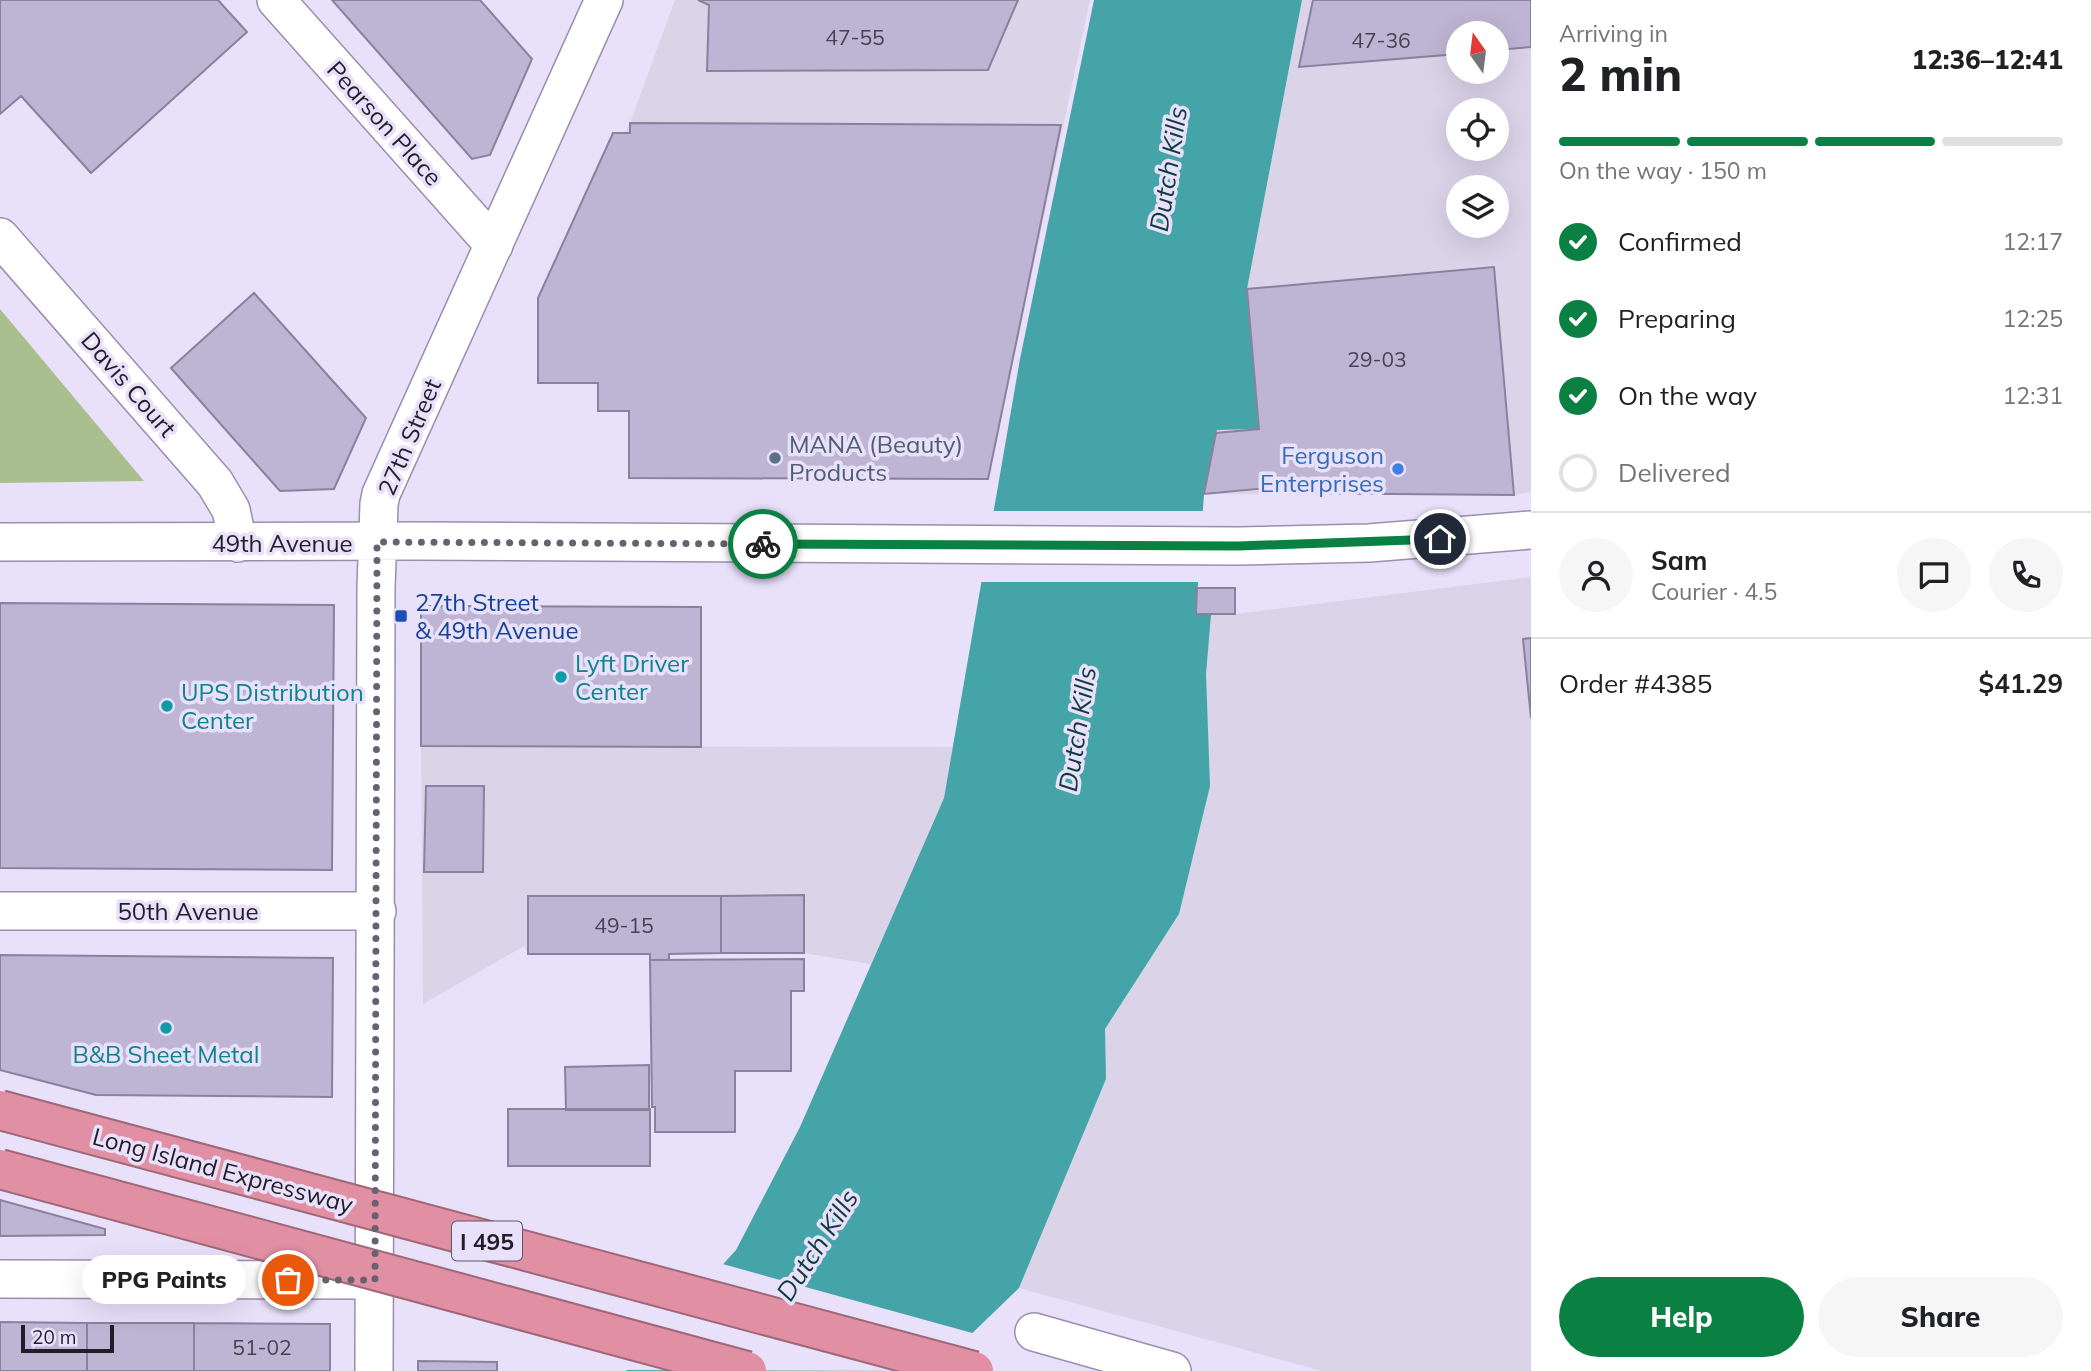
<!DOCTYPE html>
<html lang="en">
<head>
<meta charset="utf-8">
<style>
	:root { --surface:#fff; --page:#f6f6f6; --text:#202124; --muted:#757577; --line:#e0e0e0; --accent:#0b8043 }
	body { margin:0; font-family:Mulish,sans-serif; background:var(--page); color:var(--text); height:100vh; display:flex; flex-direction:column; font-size:26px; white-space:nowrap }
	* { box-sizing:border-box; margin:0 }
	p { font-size:23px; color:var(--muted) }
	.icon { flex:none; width:38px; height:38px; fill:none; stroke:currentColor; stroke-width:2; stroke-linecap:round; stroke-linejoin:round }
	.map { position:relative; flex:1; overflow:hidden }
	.side { display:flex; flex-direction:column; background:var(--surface); width:560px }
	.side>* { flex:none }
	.needle { width:46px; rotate:346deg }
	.controls { position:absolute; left:1446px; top:21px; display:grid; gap:14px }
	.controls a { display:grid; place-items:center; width:63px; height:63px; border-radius:50%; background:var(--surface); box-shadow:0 7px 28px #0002; font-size:35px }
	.scale { position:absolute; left:21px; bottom:18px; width:93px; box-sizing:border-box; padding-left:7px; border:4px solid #211d29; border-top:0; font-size:19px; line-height:24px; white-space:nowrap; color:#211d29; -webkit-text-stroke:5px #e9e0fa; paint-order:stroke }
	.pin { position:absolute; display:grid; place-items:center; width:60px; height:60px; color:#fff; margin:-30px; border:4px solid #fff; border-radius:50%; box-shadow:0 2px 7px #0007 }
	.courier { position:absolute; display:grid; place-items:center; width:70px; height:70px; margin:-35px; border:5px solid #0b8043; border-radius:50%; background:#fff; color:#222; box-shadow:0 2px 9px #0007 }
	.bubble { position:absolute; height:49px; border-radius:24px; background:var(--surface); box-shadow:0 7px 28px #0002; font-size:23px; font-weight:800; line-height:49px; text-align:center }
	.overview em { font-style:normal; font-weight:800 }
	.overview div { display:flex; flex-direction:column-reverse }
	.overview { display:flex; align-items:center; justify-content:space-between; height:119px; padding:0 28px }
	h1 { font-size:46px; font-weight:800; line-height:52px }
	.bar { display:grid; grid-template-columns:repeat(4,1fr); gap:10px 7px; align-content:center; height:84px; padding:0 28px }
	.bar i { height:9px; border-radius:5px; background:var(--line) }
	.bar .selected { background:var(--accent) }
	.bar p { grid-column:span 4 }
	.line { display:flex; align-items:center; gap:18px; padding:0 28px; border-top:2px solid var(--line) }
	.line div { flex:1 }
	.round { display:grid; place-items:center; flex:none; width:74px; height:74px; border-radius:37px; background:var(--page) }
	ol { padding:0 28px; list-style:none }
	li { display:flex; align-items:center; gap:21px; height:77px }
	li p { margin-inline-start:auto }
	li .icon { padding:7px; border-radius:50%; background:var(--accent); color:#fff; stroke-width:4 }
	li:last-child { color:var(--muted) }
	li i { width:38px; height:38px; border:4px solid var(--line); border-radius:50% }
	.button { display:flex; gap:14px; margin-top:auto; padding:14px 28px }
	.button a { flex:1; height:80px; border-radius:42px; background:var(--accent); color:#fff; font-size:28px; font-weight:800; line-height:80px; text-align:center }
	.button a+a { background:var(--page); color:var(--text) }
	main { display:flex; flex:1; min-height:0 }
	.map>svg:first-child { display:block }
</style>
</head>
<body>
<main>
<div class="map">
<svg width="1531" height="1371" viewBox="0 0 1531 1371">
	<rect width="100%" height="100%" fill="#e9e0fa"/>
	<!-- industrial -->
	<path fill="#dbd3e8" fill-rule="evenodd" d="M 675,0 L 1090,0 L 988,479 L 629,478 L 629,411 L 598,411 L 598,383 L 538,383 L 538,298 L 630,123 Z
		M 1302,0 L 1531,0 L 1531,492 L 1514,495 L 1204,494 L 1217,430 L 1259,429 L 1247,289 ZM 1458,33 L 1496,33 L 1496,72 L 1458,72 ZM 1458,110 L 1496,110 L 1496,149 L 1458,149 ZM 1458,187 L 1496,187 L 1496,226 L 1458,226 Z
		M 1531,577 L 1531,1371 L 1322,1371 L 1019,1288 L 1105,1079 L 1105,1029 L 1179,914 L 1211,615 L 1235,614 Z
		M 421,746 L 953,747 L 944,798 L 871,964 L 804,953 L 528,954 L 524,946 L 423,1004 Z"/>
	<!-- green -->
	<path fill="#aabf90" d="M 0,309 L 144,481 L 0,483 Z"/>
	<!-- water -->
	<path fill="#45a4a8" d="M 1094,0 L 1302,0 L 1247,289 L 1259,429 L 1217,430 L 1204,494 L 1196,614 L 1211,615 L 1206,674 L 1210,786 L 1179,914 L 1105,1029 L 1106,1079 L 1019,1288 L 933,1371 L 626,1371 L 736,1250 L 800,1127 L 944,798 L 1020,359 Z"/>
	<!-- pier -->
	<path fill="#e9e0fa" d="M 990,511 L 1206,511 L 1202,582 L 978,582 Z
		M 719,1263 L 976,1334 L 938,1371 L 623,1370 Z"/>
	<!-- building -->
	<path fill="#beb4d3" stroke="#8a819e" stroke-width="2" d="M 0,0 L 218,0 L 247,32 L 91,173 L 21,96 L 0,114 Z
		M 332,0 L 480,0 L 532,59 L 490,155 L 472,159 Z
		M 698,0 L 1018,0 L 988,70 L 707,71 L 709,5 Z
		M 1313,0 L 1531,0 L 1531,47 L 1496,50 L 1496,33 L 1458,33 L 1458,54 L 1299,67 Z
		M 630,123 L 1061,125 L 988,479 L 629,478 L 629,411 L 598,411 L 598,383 L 538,383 L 538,298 L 613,133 L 630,133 Z
		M 1494,267 L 1514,495 L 1267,493 L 1267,488 L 1204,494 L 1216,433 L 1259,429 L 1247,289 Z
		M 254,293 L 366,418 L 334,489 L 280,491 L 171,368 Z
		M 1197,588 L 1235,588 L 1235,614 L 1196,614 Z
		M 0,603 L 334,605 L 332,870 L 0,868 Z
		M 421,606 L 701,607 L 701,747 L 421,746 Z
		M 1531,638 L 1531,718 L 1523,639 Z
		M 426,786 L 484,786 L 483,872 L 424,872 Z
		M 804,895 L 804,953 L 721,953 L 721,896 Z
		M 528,896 L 721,896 L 721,953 L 669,954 L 669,960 L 650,960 L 650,954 L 528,954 Z
		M 0,955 L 333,958 L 332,1097 L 96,1095 L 0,1070 Z
		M 804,959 L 804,991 L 791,991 L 791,1071 L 735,1071 L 735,1132 L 655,1132 L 655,1107 L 652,1107 L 650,960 Z
		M 649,1065 L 649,1110 L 566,1110 L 565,1067 Z
		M 508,1109 L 650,1109 L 650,1166 L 508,1166 Z
		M 0,1200 L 105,1229 L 105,1235 L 0,1236 Z
		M 0,1322 L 87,1323 L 87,1371 L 0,1371 Z
		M 87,1323 L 194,1323 L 194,1371 L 87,1371 Z
		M 194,1323 L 330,1324 L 330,1371 L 194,1371 Z
		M 418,1361 L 497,1362 L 497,1371 L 418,1371 Z"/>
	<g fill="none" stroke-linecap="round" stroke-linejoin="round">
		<!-- street casing -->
		<g stroke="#998fad" stroke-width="40">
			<path id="street" d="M 276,0 L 494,245
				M 0,237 L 215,483 L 231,510 L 238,543
				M 0,542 L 414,541 L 1239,546 L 1369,543 L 1531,530
				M 0,911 L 377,911
				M 0,1279 L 375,1280
				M 1034,1332 L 1172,1371
				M 374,1371 L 376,588 L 379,504 L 381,494 L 604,0"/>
		</g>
		<!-- street -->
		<use href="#street" stroke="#fff" stroke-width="37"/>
		<!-- highway-bridge casing -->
		<g stroke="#9e6878" stroke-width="42" stroke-linecap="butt">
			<path id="highway-bridge" d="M 0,1110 L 974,1371
				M 0,1169 L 747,1371"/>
		</g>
		<!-- highway-bridge -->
		<use href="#highway-bridge" stroke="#e190a3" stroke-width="38"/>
	</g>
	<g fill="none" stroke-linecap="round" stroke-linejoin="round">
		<!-- done -->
		<path stroke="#676172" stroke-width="7" stroke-dasharray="0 12.6" d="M 288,1280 L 375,1280 L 377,542 L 763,544"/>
		<!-- route -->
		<path stroke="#0b8043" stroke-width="9" d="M 763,544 L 1238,546 L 1440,539"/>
	</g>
	<!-- markers -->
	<circle fill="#5c6f8a" stroke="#e9e0fa" stroke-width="2.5" cx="775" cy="458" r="7"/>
	<circle fill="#3f7fe0" stroke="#e9e0fa" stroke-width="2.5" cx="1398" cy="469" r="7"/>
	<rect fill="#1a4fb4" stroke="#e9e0fa" stroke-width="2.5" x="394" y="609" width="14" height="14" rx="3.5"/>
	<g fill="#0f9aa8" stroke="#e9e0fa" stroke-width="2.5">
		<circle cx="561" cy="677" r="7"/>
		<circle cx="167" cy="706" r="7"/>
		<circle cx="166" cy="1028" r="7"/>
	</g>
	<g text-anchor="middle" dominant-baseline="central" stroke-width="7" stroke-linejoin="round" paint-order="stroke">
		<!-- number labels -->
		<g font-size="21" fill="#484354">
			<text x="855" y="37">47-55</text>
			<text x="1381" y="40">47-36</text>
			<text x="1377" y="359">29-03</text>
			<text x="624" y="925">49-15</text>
			<text x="262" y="1347">51-02</text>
		</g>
		<!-- shield labels -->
		<rect fill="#e9e0fa" stroke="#5d5868" stroke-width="2" x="452" y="1221.5" width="70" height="39" rx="5"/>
		<g font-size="23" font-weight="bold" fill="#211d29">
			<text x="487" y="1241">I 495</text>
		</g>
		<!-- street labels -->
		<g font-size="24" fill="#211d29" stroke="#e9e0fa">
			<text transform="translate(385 123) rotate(48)">Pearson Place</text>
			<text transform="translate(129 384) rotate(49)">Davis Court</text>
			<text transform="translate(409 437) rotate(-67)">27th Street</text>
			<text x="282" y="543">49th Avenue</text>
			<text x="188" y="911">50th Avenue</text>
			<text transform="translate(223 1170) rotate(15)">Long Island Expressway</text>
		</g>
		<!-- service labels -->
		<g font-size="24" fill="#4e5e75" stroke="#e9e0fa" text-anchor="start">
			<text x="789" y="444">MANA (Beauty)<tspan x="789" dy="28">Products</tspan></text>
		</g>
		<!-- shop labels -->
		<g font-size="24" fill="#366cbe" stroke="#e9e0fa" text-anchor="end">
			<text x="1384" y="455">Ferguson<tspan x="1384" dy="28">Enterprises</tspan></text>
		</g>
		<!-- transit labels -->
		<g font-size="24" fill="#164399" stroke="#e9e0fa" text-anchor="start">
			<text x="415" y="602">27th Street<tspan x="415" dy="28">&amp; 49th Avenue</tspan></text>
		</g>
		<!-- culture labels -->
		<g font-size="24" fill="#0d838f" stroke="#e9e0fa" text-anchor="start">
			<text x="575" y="663">Lyft Driver<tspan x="575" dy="28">Center</tspan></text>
			<text x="181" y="692">UPS Distribution<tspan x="181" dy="28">Center</tspan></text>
			<text x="166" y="1054" text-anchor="middle">B&amp;B Sheet Metal</text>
		</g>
		<!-- water labels -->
		<g font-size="26" font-style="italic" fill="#0e3b3d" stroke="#e9e0fa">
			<text transform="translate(1168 169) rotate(-81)">Dutch Kills</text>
			<text transform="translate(1077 729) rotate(-81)">Dutch Kills</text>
			<text transform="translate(817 1245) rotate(-57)">Dutch Kills</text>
		</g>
	</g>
</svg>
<div class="controls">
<a><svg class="needle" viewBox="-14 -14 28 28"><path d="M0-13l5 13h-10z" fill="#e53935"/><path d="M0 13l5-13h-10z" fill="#757577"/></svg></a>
<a><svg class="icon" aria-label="locate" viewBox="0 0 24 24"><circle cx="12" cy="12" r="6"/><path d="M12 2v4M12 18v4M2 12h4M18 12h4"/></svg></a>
<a><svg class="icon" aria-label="layers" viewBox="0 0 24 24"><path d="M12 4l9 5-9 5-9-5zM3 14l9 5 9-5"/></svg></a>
</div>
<div class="scale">20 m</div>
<div class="pin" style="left:288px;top:1280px;background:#ea580c"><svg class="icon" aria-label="bag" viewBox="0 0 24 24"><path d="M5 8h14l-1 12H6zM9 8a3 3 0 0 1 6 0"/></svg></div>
<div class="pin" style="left:1440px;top:539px;background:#1f2937"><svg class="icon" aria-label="home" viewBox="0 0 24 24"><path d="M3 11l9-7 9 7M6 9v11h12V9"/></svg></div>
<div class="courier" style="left:763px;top:544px"><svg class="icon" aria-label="bike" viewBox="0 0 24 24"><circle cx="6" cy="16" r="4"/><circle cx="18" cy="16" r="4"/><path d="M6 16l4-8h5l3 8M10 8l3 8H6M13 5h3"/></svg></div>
<div class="bubble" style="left:82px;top:1255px;width:164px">PPG Paints</div>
</div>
<section class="side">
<div class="overview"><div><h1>2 min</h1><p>Arriving in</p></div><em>12:36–12:41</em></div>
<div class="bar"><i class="selected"></i><i class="selected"></i><i class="selected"></i><i></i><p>On the way · 150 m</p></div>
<ol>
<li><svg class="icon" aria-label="check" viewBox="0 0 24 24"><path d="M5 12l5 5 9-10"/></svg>Confirmed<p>12:17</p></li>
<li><svg class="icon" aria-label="check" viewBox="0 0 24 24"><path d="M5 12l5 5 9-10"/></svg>Preparing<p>12:25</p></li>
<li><svg class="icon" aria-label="check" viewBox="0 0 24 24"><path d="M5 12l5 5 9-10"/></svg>On the way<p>12:31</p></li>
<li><i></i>Delivered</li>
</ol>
<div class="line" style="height:126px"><a class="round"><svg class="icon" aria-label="person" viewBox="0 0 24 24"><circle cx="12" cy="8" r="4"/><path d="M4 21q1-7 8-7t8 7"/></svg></a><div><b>Sam</b><p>Courier · 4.5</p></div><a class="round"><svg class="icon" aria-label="chat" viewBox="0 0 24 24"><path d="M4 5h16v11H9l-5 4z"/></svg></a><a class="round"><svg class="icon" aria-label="phone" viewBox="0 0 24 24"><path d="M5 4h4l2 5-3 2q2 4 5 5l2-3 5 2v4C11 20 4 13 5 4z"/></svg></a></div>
<div class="line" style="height:91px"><div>Order #4385</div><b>$41.29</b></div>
<div class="button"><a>Help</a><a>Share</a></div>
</section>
</main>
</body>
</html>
